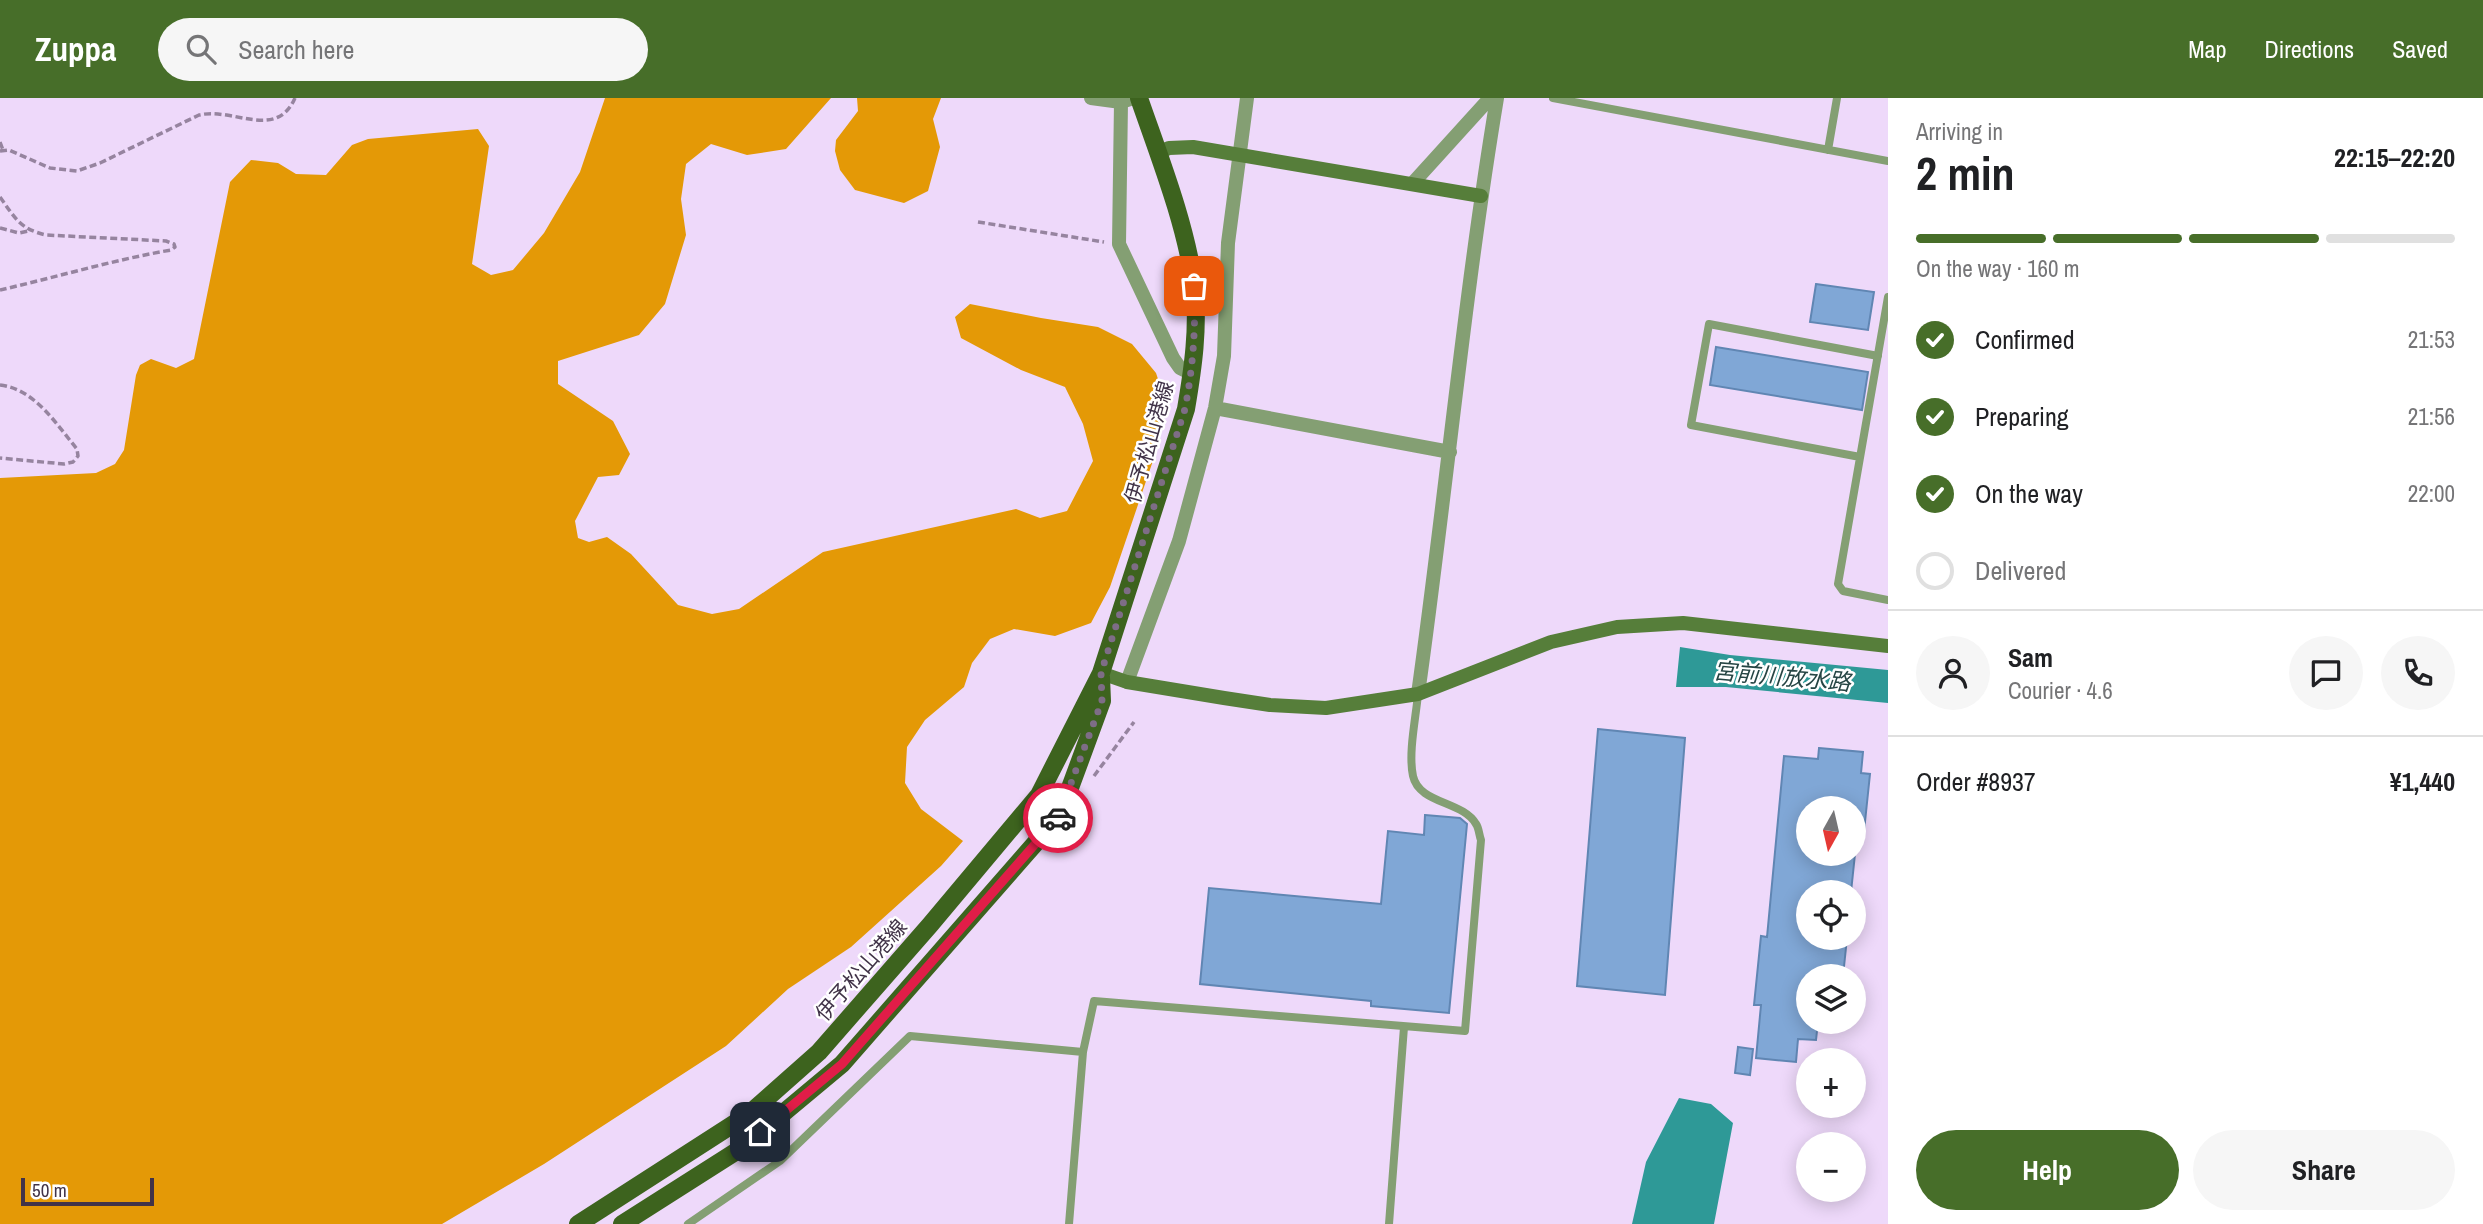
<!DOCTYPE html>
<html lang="en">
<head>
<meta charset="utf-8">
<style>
	:root { --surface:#fff; --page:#f6f6f6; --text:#202124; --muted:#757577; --line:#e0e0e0; --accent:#476e29 }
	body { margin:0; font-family:"Archivo Narrow","Noto Sans JP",sans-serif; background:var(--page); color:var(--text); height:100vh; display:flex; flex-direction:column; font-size:26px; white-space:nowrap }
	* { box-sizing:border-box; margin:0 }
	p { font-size:23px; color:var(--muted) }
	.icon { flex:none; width:38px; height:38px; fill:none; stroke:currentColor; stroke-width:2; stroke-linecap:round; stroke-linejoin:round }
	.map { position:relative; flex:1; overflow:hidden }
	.sheet { display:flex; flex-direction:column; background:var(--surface); width:595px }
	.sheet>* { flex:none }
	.needle { width:46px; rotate:188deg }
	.buttons { position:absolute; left:1796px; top:698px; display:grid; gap:14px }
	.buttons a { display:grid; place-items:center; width:70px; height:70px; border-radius:50%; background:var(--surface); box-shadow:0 4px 18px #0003; font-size:35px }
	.scale { position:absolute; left:21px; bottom:18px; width:133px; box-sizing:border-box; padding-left:7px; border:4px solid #413348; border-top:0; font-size:19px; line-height:24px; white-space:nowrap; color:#413348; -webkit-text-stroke:5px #fff; paint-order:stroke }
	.pin { position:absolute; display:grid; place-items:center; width:60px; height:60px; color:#fff; margin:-30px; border-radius:14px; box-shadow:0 4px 10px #0006 }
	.courier { position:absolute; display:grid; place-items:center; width:70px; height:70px; margin:-35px; border:5px solid #e11d48; border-radius:50%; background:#fff; color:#222; box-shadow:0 2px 9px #0007 }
	.head em { font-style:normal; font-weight:700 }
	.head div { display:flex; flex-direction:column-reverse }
	.head { display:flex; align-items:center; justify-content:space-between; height:119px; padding:0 28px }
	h1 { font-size:46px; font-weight:700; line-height:52px }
	.bar { display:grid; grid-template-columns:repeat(4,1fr); gap:10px 7px; align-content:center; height:84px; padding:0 28px }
	.bar i { height:9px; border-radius:5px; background:var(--line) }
	.bar .current { background:var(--accent) }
	.bar p { grid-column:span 4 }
	.line { display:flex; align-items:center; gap:18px; padding:0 28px; border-top:2px solid var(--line) }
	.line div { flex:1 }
	.round { display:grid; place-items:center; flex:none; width:74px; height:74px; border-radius:37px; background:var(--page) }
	ol { padding:0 28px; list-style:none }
	li { display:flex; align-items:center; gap:21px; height:77px }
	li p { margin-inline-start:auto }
	li .icon { padding:7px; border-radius:50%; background:var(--accent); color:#fff; stroke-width:4 }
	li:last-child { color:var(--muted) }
	li i { width:38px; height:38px; border:4px solid var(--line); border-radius:50% }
	.button { display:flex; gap:14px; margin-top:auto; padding:14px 28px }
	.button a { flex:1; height:80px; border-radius:42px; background:var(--accent); color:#fff; font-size:28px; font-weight:700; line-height:80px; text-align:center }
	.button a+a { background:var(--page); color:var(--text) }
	header { display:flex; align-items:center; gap:42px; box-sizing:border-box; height:98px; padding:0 35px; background:var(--accent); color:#fff }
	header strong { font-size:33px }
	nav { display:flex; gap:38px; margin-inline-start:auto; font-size:24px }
	.search { width:490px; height:63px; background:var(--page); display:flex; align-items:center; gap:18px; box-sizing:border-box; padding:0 24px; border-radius:38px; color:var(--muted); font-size:26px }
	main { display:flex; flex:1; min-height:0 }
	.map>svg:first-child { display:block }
</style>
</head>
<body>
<header>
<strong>Zuppa</strong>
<div class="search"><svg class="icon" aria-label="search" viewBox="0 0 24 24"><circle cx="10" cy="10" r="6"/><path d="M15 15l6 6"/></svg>Search here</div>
<nav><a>Map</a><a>Directions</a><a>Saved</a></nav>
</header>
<main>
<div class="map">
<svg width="1888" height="1126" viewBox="0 0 1888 1126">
	<rect width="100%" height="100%" fill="#eed9fa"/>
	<!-- forest -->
	<path fill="#e49906" d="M 605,0 L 831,0 L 786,51 L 747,57 L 711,46 L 686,66 L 681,101 L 686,137 L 665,206 L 639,237 L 558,263 L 558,286 L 613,323 L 630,356 L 619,377 L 598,379 L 575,423 L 578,440 L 589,444 L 607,439 L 631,456 L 678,507 L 712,516 L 739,511 L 823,454 L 1016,411 L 1040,420 L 1067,413 L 1093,363 L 1083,326 L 1065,289 L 1021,272 L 961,240 L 955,219 L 970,206 L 1041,220 L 1098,229 L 1132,246 L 1156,275 L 1165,302 L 1159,345 L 1110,489 L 1091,525 L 1055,538 L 1014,531 L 990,541 L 972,565 L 964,589 L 925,622 L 907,649 L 905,685 L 921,711 L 963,743 L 941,768 L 851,849 L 788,891 L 726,948 L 544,1066 L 442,1126 L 0,1126 L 0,380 L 96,375 L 115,366 L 124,352 L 136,277 L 140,267 L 151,261 L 176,270 L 194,261 L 230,84 L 251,62 L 278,65 L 296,76 L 326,77 L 352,47 L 368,41 L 478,31 L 489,48 L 472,166 L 491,177 L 513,172 L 544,135 L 580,74 Z
		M 857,0 L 941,0 L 933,21 L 940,49 L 928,93 L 904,105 L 855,92 L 840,72 L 835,53 L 836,42 L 858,13 Z"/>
	<!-- water -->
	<path fill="#2e9997" d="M 1680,549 L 1730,557 L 1888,572 L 1888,605 L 1726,589 L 1676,589 Z
		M 1679,1000 L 1711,1006 L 1733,1025 L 1714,1126 L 1632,1126 L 1646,1064 Z"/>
	<!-- building -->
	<path fill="#80a7d6" stroke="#6086b3" stroke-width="2" d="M 1816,186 L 1874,194 L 1868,232 L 1810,224 Z
		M 1716,249 L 1868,274 L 1862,312 L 1710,287 Z
		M 1598,631 L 1685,640 L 1665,897 L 1577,888 Z
		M 1819,650 L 1863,654 L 1861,675 L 1870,676 L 1863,743 L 1853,742 L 1853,710 L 1808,710 L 1808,756 L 1855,756 L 1851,794 L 1808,794 L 1808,840 L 1847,840 L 1843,878 L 1808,878 L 1808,924 L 1818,924 L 1816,942 L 1798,941 L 1796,964 L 1756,960 L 1761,907 L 1754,907 L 1761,838 L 1767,839 L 1784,658 L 1818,661 Z
		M 1425,717 L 1460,720 L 1467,726 L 1449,915 L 1371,908 L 1371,903 L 1200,886 L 1209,790 L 1381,806 L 1388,733 L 1424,737 Z
		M 1738,949 L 1753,951 L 1750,977 L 1735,975 Z"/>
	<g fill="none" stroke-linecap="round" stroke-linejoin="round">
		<!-- path -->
		<path stroke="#96849f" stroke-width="3.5" stroke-dasharray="7 3.5" stroke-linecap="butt" d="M 0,44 L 3,52
			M 0,53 L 9,52 L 50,70 L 77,73 L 100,65 L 199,17 C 234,9 276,43 295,0
			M 0,99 C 15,120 20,131 46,137 L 166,143 L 174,146 L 175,149 L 171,152 C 113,162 57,179 0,192
			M 978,124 L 1104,144
			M 0,130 L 19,135 L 28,133
			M 0,287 C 35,291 56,326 77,351 L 78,358 L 73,364 L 64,366 L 0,360
			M 1094,678 L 1134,624"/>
		<!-- lane -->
		<path stroke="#849f73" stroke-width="8" d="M 1553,0 L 1888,63
			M 1828,52 L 1837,0
			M 1888,199 L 1838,486 L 1843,493 L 1888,502
			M 1860,359 L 1691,327 L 1709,226 L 1878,258
			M 688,1126 L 780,1063 L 910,938 L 1083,954
			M 1069,1126 L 1083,954 L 1094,903 L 1465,933 L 1481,742 C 1479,737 1479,730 1476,726 C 1463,703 1419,706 1413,678 C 1408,655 1416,619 1418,596
			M 1389,1126 L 1404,929"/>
		<!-- street -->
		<path stroke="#849f73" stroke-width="14" d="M 1091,0 L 1121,4
			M 1133,0 L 1121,4 L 1119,146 L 1173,260 L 1180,270 L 1192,276
			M 1412,86 L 1490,0
			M 1215,310 L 1450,354
			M 1127,584 L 1179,443 L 1215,310 L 1224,258 L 1228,145 L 1247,0
			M 1418,596 C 1446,397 1464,198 1497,0"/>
		<!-- secondary -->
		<path stroke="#567e3a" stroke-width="14" d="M 1157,55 L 1169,50 L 1193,49 L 1481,98
			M 1101,575 L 1127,584 L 1224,600 L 1270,607 L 1326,610 L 1418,596 L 1551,544 L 1617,529 L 1683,525 L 1888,548"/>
		<!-- primary -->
		<path stroke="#3d631e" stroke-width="18" d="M 578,1126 L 749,1016 L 819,954 L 930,827 L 1039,697 L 1101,575 L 1186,311 C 1193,270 1199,229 1194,187 C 1186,126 1159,58 1139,0
			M 622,1126 L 740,1051 L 842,966 L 1060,717 L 1102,603 L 1101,579"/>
	</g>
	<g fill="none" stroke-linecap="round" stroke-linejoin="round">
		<!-- done -->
		<path stroke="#7e6d86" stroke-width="7" stroke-dasharray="0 12.6" d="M 1058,720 L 1102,603 L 1101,575 L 1185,311 C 1193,269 1196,230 1194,188"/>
		<!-- route -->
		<path stroke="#e11d48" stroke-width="9" d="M 760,1034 L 842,966 L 1058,720"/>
	</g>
	<g text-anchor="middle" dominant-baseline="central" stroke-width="5" stroke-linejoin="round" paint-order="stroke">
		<!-- street labels -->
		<g font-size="21" fill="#413348" stroke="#fff">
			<text transform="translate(1149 344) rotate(-74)">伊予松山港線</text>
			<text transform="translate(861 872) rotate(-49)">伊予松山港線</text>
		</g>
		<!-- water labels -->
		<g font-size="23" font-style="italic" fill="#264544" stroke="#fff">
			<text transform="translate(1782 578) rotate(5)">宮前川放水路</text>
		</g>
	</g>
</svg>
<div class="buttons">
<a><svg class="needle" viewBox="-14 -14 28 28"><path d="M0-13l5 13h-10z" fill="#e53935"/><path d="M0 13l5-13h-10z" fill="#757577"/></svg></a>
<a><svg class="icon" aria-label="locate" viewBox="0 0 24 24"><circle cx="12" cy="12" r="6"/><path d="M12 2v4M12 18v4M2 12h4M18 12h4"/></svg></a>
<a><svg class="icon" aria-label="layers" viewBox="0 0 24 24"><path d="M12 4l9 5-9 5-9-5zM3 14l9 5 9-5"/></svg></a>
<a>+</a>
<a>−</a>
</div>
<div class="scale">50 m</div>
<div class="pin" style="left:1194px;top:188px;background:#ea580c"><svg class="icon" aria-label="bag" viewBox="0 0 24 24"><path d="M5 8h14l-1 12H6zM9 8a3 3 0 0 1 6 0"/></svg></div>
<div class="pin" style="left:760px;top:1034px;background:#1f2937"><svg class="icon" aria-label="home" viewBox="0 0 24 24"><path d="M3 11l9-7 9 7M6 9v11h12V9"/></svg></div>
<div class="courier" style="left:1058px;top:720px"><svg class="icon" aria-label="car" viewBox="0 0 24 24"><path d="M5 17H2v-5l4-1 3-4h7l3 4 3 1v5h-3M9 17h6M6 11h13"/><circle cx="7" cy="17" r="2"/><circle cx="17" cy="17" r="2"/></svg></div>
</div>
<section class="sheet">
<div class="head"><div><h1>2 min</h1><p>Arriving in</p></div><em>22:15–22:20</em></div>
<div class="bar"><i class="current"></i><i class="current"></i><i class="current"></i><i></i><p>On the way · 160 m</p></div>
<ol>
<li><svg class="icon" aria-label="check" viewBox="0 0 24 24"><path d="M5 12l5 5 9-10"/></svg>Confirmed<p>21:53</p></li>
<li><svg class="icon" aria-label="check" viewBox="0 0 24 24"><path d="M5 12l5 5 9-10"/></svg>Preparing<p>21:56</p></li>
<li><svg class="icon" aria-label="check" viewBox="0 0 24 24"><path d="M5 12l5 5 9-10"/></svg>On the way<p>22:00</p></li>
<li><i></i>Delivered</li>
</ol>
<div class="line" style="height:126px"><a class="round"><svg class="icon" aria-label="person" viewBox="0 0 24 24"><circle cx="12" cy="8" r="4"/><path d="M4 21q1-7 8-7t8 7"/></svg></a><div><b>Sam</b><p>Courier · 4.6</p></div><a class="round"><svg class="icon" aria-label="chat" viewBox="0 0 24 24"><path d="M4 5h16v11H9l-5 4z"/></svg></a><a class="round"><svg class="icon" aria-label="phone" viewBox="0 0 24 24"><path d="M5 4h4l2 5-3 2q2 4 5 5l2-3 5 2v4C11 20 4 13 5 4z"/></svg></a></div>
<div class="line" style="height:91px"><div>Order #8937</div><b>¥1,440</b></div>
<div class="button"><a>Help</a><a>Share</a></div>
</section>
</main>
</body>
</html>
